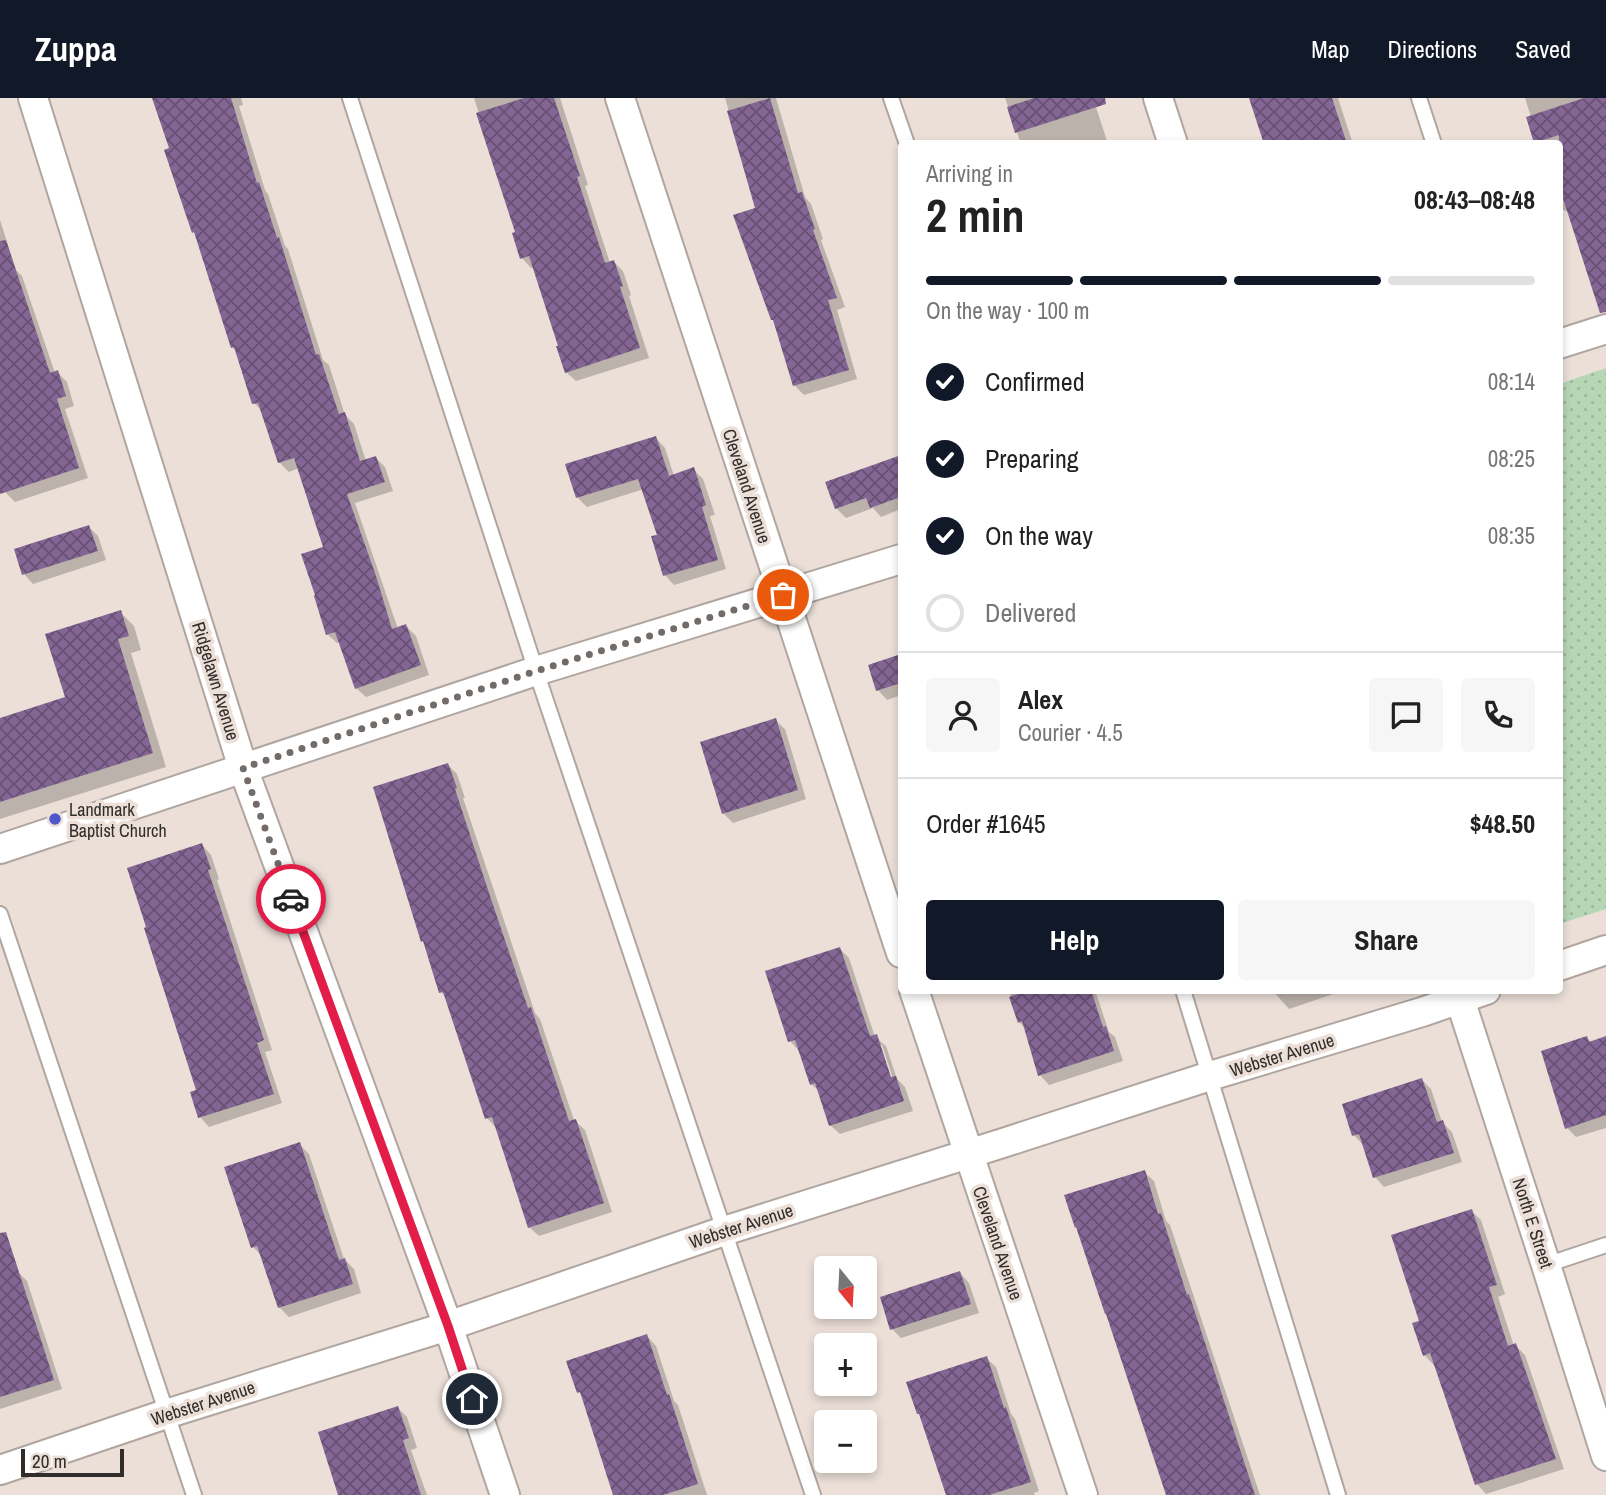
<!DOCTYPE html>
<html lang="en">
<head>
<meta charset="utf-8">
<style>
	:root { --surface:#fff; --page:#f6f6f6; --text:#222; --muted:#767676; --line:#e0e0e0; --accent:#111827 }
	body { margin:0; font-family:"Archivo Narrow",sans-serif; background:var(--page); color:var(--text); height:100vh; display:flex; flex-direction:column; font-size:26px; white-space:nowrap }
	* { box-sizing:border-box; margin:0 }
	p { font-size:23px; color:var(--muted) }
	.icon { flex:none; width:38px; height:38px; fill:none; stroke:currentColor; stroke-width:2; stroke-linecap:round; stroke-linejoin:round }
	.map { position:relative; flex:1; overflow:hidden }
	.sheet { position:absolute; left:898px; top:42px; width:665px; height:854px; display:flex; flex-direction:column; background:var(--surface); border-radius:7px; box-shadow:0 4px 10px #0003 }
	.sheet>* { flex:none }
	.needle { width:46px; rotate:162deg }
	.buttons { position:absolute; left:814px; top:1158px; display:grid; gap:14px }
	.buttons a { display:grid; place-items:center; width:63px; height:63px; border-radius:7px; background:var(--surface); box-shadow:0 4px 10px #0003; font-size:35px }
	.scale { position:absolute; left:21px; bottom:18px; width:103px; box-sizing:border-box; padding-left:7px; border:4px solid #312d2a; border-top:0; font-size:19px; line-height:24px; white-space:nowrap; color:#312d2a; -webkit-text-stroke:5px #ebdfd8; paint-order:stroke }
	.pin { position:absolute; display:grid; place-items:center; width:60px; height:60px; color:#fff; margin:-30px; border:4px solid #fff; border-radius:50%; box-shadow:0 2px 7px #0007 }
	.courier { position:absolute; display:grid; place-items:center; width:70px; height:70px; margin:-35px; border:5px solid #e11d48; border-radius:50%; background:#fff; color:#222; box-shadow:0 2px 9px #0007 }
	.overview em { font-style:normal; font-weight:800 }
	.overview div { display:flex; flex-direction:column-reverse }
	.overview { display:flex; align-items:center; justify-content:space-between; height:119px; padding:0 28px }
	h1 { font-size:46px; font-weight:800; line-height:52px }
	.bar { display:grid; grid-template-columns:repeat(4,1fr); gap:10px 7px; align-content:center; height:84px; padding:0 28px }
	.bar i { height:9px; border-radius:5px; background:var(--line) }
	.bar .current { background:var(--accent) }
	.bar p { grid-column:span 4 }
	.line { display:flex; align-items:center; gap:18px; padding:0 28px; border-top:2px solid var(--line) }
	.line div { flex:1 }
	.round { display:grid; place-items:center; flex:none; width:74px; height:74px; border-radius:7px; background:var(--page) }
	ol { padding:0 28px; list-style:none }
	li { display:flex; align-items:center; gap:21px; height:77px }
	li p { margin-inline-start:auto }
	li .icon { padding:7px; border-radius:50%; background:var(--accent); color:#fff; stroke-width:4 }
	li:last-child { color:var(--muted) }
	li i { width:38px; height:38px; border:4px solid var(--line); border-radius:50% }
	.cta { display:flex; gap:14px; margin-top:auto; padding:14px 28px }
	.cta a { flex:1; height:80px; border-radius:7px; background:var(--accent); color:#fff; font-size:28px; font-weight:800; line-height:80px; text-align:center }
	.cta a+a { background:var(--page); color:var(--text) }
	header { display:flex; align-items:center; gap:42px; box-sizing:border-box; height:98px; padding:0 35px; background:var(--accent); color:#fff }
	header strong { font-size:33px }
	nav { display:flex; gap:38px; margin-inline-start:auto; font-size:24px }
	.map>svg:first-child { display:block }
</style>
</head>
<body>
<header>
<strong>Zuppa</strong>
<nav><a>Map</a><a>Directions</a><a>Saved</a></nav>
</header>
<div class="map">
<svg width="1606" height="1397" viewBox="0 0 1606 1397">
	<defs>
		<pattern id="green-dots" width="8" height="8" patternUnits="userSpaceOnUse" patternTransform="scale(1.75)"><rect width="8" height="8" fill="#b6d6b5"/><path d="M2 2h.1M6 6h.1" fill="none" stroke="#9db89c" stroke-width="1.8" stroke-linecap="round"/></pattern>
		<pattern id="building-cross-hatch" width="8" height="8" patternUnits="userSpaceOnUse" patternTransform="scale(1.75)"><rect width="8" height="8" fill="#846695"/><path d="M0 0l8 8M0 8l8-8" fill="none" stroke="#675073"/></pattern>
	</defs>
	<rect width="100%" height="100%" fill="#ebdfd8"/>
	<!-- green -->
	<path fill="url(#green-dots)" d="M 1606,270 L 1606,811 L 1559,826 L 1559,286 Z"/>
	<!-- shadow -->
	<path fill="#0003" fill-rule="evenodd" d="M 154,0 L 241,0 L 243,7 L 239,8 L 265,92 L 268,96 L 285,148 L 288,151 L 323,262 L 329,267 L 345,317 L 354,326 L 366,363 L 376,360 L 385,369 L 393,393 L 355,405 L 398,531 L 406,528 L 416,538 L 429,577 L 366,599 L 356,590 L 340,544 L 337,545 L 327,536 L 325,450 L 299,370 L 289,374 L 279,364 L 263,314 L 254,305 L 238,255 L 232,249 L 197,137 L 194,134 L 171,51 Z
		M 474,0 L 560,0 L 588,87 L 585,88 L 610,165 L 614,164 L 623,173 L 631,197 L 629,198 L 649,260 L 576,283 L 566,274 L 535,169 L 531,170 L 522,160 L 517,135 Z
		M 725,0 L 776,0 L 805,99 L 811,106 L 823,141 L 821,142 L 845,209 L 837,212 L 857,281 L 804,297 L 794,287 L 757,111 Z
		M 1005,0 L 1093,0 L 1108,46 L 1021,46 Z
		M 1251,0 L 1338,0 L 1353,46 L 1265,46 Z
		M 1525,0 L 1606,0 L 1606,173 L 1569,112 L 1565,113 L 1559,108 L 1559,46 L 1537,46 L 1528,20 L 1531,19 Z
		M 0,122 L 16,172 L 22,178 L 55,275 L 57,274 L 67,284 L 74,308 L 65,311 L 88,380 L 15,404 L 5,394 L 0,378 Z
		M 656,340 L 665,350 L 674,378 L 693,371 L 703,381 L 715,417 L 710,418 L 726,471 L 674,487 L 665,477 L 659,438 L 644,391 L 587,409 L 577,399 Z
		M 901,359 L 901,411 L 881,419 L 873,410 L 846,420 L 836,410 L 827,385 Z
		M 89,429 L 98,438 L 106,462 L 33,486 L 24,476 Z
		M 120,514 L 134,528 L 141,552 L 131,555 L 166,669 L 0,721 L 0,621 L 68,600 Z
		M 901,558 L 901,597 L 887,602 L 878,592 L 870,568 Z
		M 775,622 L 785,631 L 806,701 L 733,725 L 724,716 L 716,691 Z
		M 448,667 L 457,676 L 465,700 L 463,700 L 535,915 L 540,921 L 574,1022 L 585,1032 L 612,1114 L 539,1138 L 529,1129 L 497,1031 L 487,1020 L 447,900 L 441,894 Z
		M 202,747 L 211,757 L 219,781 L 217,782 L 272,952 L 265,954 L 282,1005 L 209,1029 L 200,1019 L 199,993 Z
		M 840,851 L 849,860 L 875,939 L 886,948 L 897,981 L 905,989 L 913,1013 L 840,1036 L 830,1027 L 820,994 L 811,986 L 799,953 L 790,943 ZM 879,947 L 882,947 L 895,987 L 892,988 Z
		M 1009,892 L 1095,892 L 1109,934 L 1115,939 L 1123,963 L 1049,987 L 1040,977 L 1025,930 L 1019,924 Z
		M 1272,892 L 1345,892 L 1289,911 Z
		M 1587,940 L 1592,945 L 1606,940 L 1606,1030 L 1576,1039 L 1567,1030 Z
		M 1422,982 L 1431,991 L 1442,1024 L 1452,1034 L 1462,1064 L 1384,1089 L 1375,1079 L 1363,1047 L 1354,1037 Z
		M 299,1046 L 309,1056 L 344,1161 L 354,1171 L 361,1195 L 289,1219 L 279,1209 L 263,1159 L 253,1149 Z
		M 1144,1074 L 1154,1083 L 1166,1123 L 1170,1127 L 1260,1397 L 1167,1397 Z
		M 1471,1113 L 1481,1122 L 1505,1196 L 1498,1199 L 1514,1248 L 1515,1247 L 1525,1257 L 1564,1371 L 1486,1396 L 1477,1386 L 1436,1266 L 1434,1267 L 1424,1257 L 1421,1224 Z
		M 17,1173 L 27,1183 L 62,1291 L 0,1311 L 0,1179 Z
		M 960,1175 L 969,1185 L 979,1215 L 901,1240 L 892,1231 Z
		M 647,1238 L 656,1248 L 674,1303 L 678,1307 L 707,1397 L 614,1397 L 583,1298 L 579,1294 Z
		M 986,1260 L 996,1269 L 1011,1316 L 1015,1321 L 1039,1393 L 1034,1395 L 1035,1397 L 948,1397 L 923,1320 L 918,1315 Z
		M 398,1310 L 407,1319 L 417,1350 L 411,1352 L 427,1397 L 340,1397 Z"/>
	<!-- building -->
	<path fill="url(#building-cross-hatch)" d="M 152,0 L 231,0 L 257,85 L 259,84 L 277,140 L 279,139 L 316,257 L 319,256 L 339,316 L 345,314 L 360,363 L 376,358 L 385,384 L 347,396 L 376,478 L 392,531 L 406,526 L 421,567 L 355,591 L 335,534 L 326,537 L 314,498 L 315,497 L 301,456 L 323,449 L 294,360 L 278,365 L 258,305 L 252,306 L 234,249 L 231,250 L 194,134 L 192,135 L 164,52 L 169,50 Z
		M 524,0 L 554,0 L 580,78 L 577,79 L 605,165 L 614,162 L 623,188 L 620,189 L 640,250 L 565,275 L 556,248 L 558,248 L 529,158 L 520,161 L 512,135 L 515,134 L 476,15 Z
		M 770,0 L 798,95 L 802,94 L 815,131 L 813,132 L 837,200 L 828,202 L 849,272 L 793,288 L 773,222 L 771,222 L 733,117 L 755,110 L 727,13 Z
		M 1034,0 L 1105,0 L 1106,6 L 1015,35 L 1007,9 Z
		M 1249,0 L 1332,0 L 1347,46 L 1264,46 Z
		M 1584,0 L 1606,0 L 1606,214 L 1600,215 L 1559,88 L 1559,37 L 1534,45 L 1526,19 Z
		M 6,142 L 50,275 L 58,272 L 66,298 L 57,301 L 79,370 L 0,396 L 0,143 Z
		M 656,338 L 669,378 L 694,369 L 706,407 L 702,409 L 718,462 L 663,478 L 651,438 L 657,437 L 638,381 L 576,400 L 565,366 Z
		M 901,357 L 901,399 L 870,410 L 866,400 L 835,411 L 825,384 Z
		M 89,427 L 98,453 L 22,477 L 14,451 Z
		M 121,512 L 129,538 L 118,541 L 153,655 L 0,704 L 0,620 L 65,599 L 45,536 Z
		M 901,556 L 901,585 L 876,593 L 868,567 Z
		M 776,620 L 798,692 L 722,716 L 700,644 Z
		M 448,665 L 457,690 L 455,691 L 489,795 L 528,910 L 531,909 L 569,1023 L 576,1021 L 604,1105 L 528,1130 L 492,1019 L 485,1021 L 443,894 L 439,895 L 423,843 L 421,844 L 373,689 Z
		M 202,745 L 211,771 L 208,772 L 264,942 L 257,945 L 274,996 L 198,1020 L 190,994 L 196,992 L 144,830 L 146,829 L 127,770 Z
		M 840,849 L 870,938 L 877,936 L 891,979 L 896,978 L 904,1003 L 829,1028 L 815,985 L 810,987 L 795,942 L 788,944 L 765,873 Z
		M 1028,892 L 1091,892 L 1103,929 L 1106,928 L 1114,953 L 1038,978 L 1022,923 L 1018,925 L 1009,899 Z
		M 1587,938 L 1589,944 L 1606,938 L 1606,1017 L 1565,1031 L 1541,953 Z
		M 1422,980 L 1437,1024 L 1443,1022 L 1454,1055 L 1373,1080 L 1359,1036 L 1352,1038 L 1342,1006 Z
		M 300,1044 L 339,1162 L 345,1160 L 353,1186 L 278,1210 L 257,1148 L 251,1150 L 224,1069 Z
		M 1145,1072 L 1158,1116 L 1161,1115 L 1187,1197 L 1189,1196 L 1255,1397 L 1166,1397 L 1106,1216 L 1105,1216 L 1076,1129 L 1075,1130 L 1064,1097 Z
		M 1472,1111 L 1497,1187 L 1489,1189 L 1508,1248 L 1516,1245 L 1556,1361 L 1475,1387 L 1430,1255 L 1423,1258 L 1412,1225 L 1419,1223 L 1391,1137 Z
		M 6,1134 L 54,1282 L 0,1299 L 0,1135 Z
		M 960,1173 L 971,1206 L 890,1232 L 880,1199 Z
		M 647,1236 L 667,1297 L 669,1296 L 698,1386 L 663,1397 L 613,1397 L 580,1294 L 577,1295 L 566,1263 Z
		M 987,1258 L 1004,1310 L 1006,1309 L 1031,1384 L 989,1397 L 946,1397 L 919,1316 L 917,1316 L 906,1284 Z
		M 398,1308 L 409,1340 L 403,1342 L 421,1397 L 338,1397 L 318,1334 Z"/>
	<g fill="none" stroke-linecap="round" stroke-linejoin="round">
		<!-- service casing -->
		<g stroke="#b0a69f" stroke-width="18">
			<path id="service" d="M 350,0 L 536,573 L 813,1397
				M 891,0 L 907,46
				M 1419,0 L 1434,46
				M 0,816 L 194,1397
				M 1183,892 L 1338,1397
				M 1546,1167 L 1606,1147"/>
		</g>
		<!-- minor casing -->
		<g stroke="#b0a69f" stroke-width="32">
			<path id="minor" d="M 33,0 L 243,670 L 448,1228 L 505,1397
				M 620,0 L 901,855
				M 1158,0 L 1173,46
				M 1559,246 L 1606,231
				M 0,751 L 536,573 L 901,461
				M 1559,868 L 1606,852
				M 914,892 L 1083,1397
				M 1457,892 L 1546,1167 L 1606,1358
				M 0,1372 L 166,1316 L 448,1228 L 724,1133 L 1003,1045 L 1210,978 L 1422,914 L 1486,892"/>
		</g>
		<!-- service -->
		<use href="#service" stroke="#fff" stroke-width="14"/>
		<!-- minor -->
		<use href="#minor" stroke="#fff" stroke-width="28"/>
	</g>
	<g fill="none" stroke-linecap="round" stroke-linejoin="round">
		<!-- done -->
		<path stroke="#726b67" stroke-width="7" stroke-dasharray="0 12.6" d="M 291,801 L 243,670 L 536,573 L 783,497"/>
		<!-- route -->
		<path stroke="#e11d48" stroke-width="9" d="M 291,801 L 448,1228 L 472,1301"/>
	</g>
	<!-- markers -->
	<circle fill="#4f57cd" stroke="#ebdfd8" stroke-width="2.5" cx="55" cy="721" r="7"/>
	<g text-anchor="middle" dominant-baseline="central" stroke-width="7" stroke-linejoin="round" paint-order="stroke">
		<!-- street labels -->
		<g font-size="18" fill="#312d2a" stroke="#ebdfd8">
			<text transform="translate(747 388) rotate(72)">Cleveland Avenue</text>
			<text transform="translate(216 583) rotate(73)">Ridgelawn Avenue</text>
			<text transform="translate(1282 957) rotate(-17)">Webster Avenue</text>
			<text transform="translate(1533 1125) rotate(72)">North E Street</text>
			<text transform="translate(741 1128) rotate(-18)">Webster Avenue</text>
			<text transform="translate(998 1145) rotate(71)">Cleveland Avenue</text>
			<text transform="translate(203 1305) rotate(-18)">Webster Avenue</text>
		</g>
		<!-- poi labels -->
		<g font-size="18" fill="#312d2a" stroke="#ebdfd8" text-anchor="start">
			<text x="69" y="711">Landmark<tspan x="69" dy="21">Baptist Church</tspan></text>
		</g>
	</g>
</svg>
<div class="buttons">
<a><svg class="needle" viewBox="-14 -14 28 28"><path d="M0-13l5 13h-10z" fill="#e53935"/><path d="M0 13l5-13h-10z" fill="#767676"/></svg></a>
<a>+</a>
<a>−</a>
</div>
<div class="scale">20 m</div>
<div class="pin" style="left:783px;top:497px;background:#ea580c"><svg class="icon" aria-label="bag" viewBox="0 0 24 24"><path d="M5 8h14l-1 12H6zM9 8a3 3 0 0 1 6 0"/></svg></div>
<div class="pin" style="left:472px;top:1301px;background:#1f2937"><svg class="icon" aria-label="home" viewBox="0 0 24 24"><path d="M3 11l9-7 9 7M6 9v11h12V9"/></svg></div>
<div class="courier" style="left:291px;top:801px"><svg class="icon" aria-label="car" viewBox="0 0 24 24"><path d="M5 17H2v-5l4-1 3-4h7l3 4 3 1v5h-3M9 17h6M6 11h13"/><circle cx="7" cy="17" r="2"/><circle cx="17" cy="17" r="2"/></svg></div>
<section class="sheet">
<div class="overview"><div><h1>2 min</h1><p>Arriving in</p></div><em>08:43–08:48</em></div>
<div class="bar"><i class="current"></i><i class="current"></i><i class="current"></i><i></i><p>On the way · 100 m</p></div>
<ol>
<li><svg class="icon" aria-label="check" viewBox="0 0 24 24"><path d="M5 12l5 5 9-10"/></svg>Confirmed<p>08:14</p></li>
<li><svg class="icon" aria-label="check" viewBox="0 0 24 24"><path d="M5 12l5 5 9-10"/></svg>Preparing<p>08:25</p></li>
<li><svg class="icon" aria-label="check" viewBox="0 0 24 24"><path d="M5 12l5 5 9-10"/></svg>On the way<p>08:35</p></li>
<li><i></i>Delivered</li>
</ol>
<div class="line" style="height:126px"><a class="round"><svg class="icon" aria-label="person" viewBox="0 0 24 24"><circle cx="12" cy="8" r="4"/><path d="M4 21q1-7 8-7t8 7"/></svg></a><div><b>Alex</b><p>Courier · 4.5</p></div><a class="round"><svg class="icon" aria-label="chat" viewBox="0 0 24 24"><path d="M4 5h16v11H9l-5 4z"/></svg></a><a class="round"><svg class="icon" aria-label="phone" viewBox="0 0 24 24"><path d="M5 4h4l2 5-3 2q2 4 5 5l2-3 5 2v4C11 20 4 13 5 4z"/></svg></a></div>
<div class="line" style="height:91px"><div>Order #1645</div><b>$48.50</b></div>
<div class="cta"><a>Help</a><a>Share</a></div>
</section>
</div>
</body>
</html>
